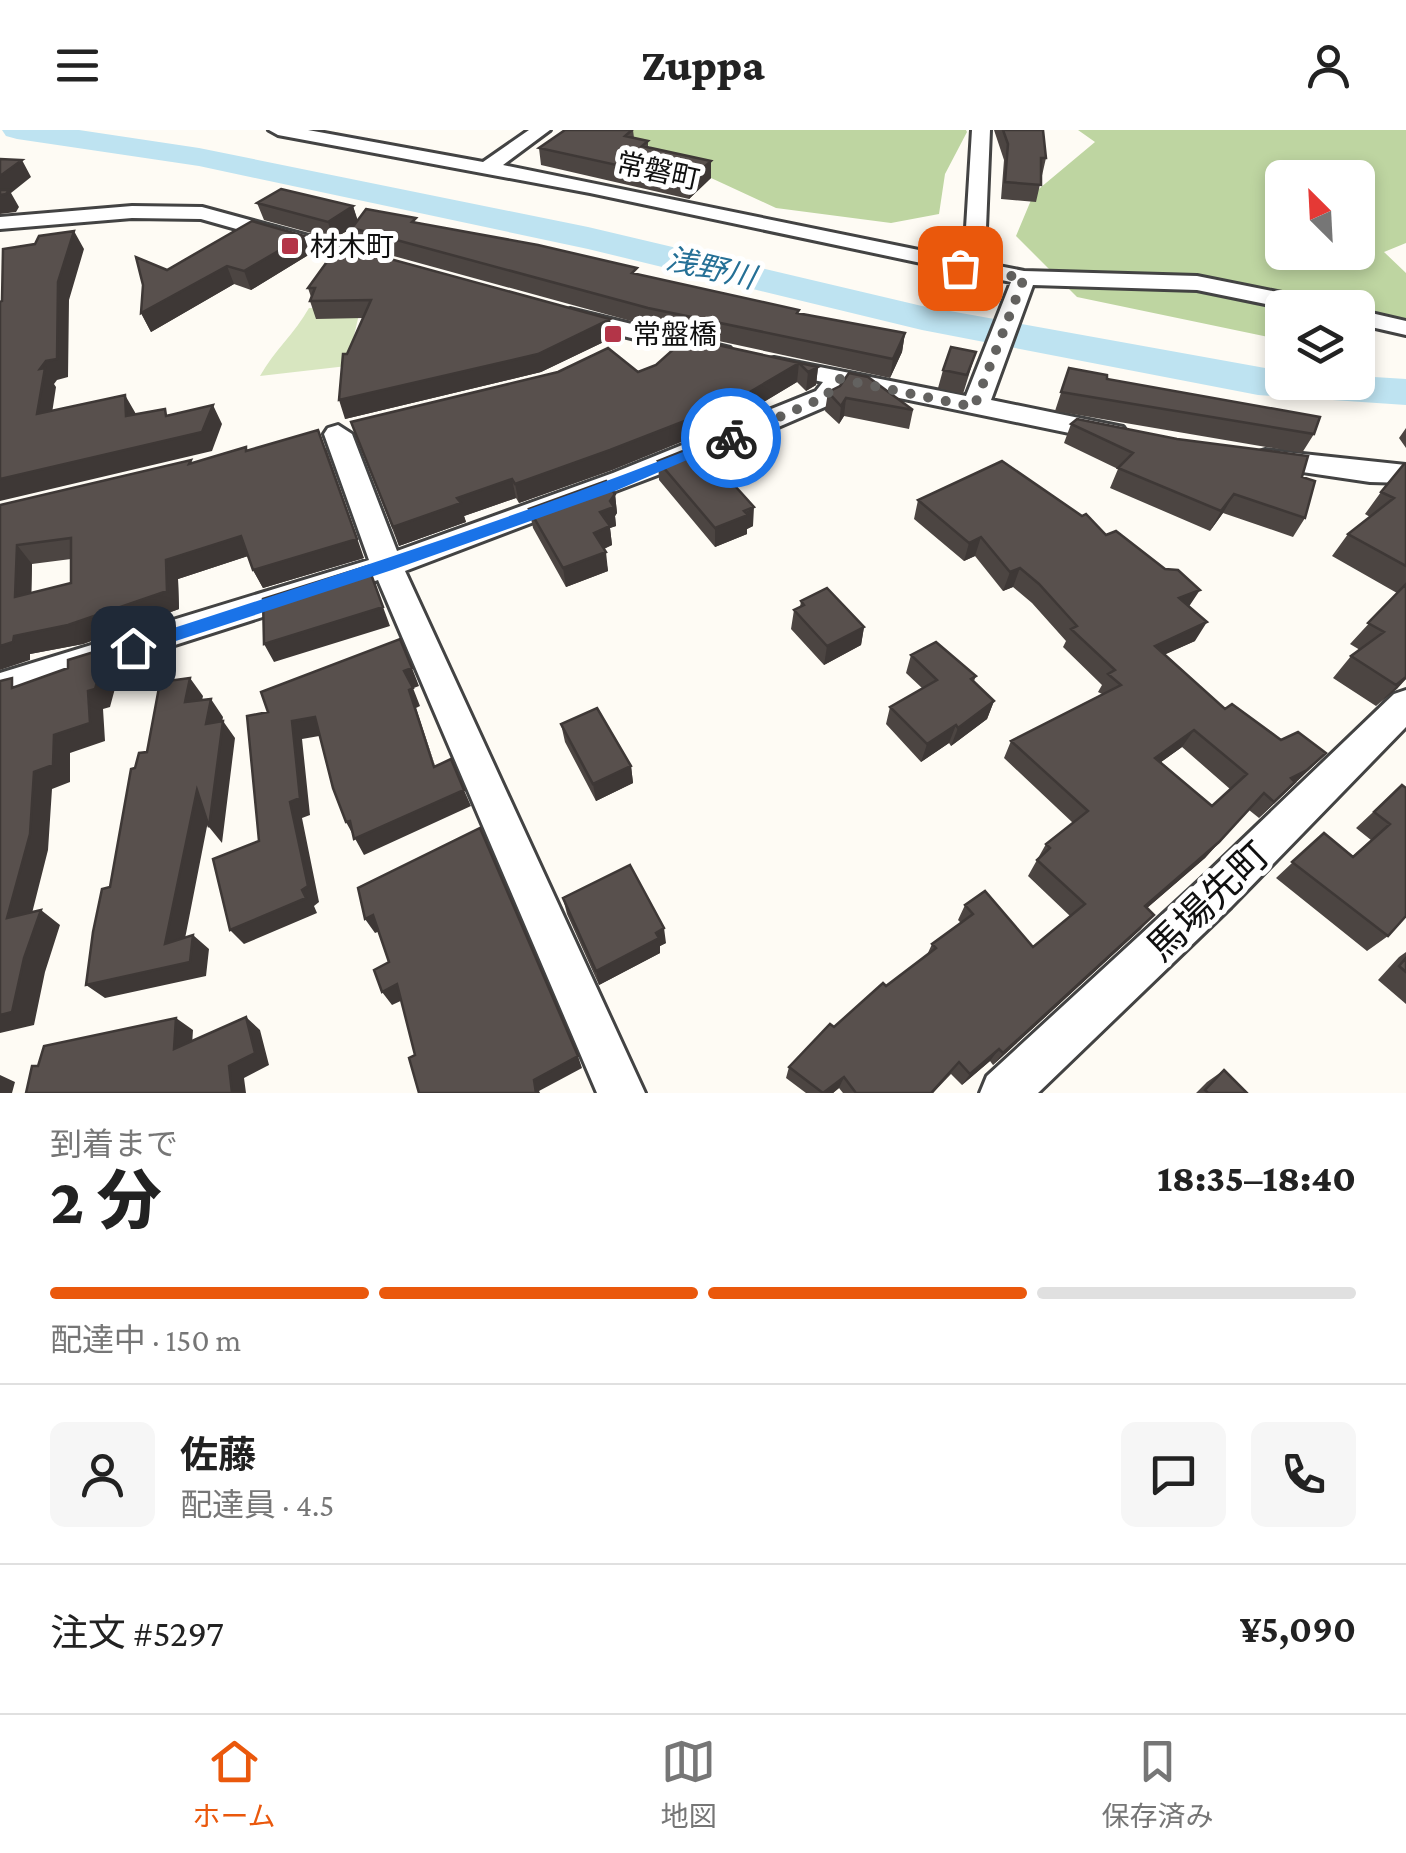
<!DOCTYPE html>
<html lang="ja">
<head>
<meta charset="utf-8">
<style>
	:root { --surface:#fff; --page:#f6f6f6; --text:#222; --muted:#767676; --line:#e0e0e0; --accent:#ea580c }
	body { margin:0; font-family:"Crimson Pro","Noto Sans JP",serif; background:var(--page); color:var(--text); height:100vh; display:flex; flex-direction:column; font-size:38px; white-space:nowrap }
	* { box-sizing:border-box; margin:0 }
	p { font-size:32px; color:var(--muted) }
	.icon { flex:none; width:55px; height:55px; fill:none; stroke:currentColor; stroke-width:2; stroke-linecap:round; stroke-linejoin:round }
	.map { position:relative; height:963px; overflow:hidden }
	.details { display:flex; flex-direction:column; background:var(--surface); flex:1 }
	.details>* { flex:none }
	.needle { width:65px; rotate:336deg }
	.buttons { position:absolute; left:1265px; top:30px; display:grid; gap:20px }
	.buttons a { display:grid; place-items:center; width:110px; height:110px; border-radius:15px; background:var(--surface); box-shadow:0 5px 15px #0003; font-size:50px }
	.pin { position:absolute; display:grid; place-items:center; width:85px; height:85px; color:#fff; margin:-42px; border-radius:20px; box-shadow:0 5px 15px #0006 }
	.courier { position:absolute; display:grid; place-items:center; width:100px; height:100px; margin:-50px; border:8px solid #1a73e8; border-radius:50%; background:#fff; color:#222; box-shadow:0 2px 12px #0007 }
	.head em { font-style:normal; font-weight:800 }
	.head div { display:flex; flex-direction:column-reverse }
	.head { display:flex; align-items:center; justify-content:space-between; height:170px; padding:0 50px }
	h1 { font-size:65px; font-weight:800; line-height:75px }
	.bar { display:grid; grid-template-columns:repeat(4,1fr); gap:15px 10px; align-content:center; height:120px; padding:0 50px }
	.bar i { height:12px; border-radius:8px; background:var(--line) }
	.bar .current { background:var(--accent) }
	.bar p { grid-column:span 4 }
	.line { display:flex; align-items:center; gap:25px; padding:0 50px; border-top:2px solid var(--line) }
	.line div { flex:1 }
	.round { display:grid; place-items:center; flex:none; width:105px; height:105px; border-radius:15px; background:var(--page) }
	header { display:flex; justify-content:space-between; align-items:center; height:130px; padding:0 50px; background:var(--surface); font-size:45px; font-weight:800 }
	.dock { display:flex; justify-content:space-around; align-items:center; height:140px; border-top:2px solid var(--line); background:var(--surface); font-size:28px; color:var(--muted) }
	.dock a { display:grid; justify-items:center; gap:5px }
	.dock .current { color:var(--accent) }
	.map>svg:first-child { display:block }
</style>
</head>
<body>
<header><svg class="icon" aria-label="menu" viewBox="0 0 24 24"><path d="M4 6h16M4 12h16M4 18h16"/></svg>Zuppa<svg class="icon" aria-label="person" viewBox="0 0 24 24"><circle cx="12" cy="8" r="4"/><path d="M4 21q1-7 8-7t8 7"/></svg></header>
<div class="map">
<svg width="1406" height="963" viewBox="0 0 1406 963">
	<rect width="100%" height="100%" fill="#fefbf4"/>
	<!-- green -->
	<path fill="#d8e6c0" d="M 309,178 L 360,180 L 347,236 L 260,246 C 274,221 295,203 309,178 Z"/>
	<!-- forest -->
	<path fill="#bed5a1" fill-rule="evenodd" d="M 623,0 L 966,0 L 967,2 L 945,44 L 939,84 L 891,93 L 776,78 L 670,29 Z
		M 1078,0 L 1406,0 L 1406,113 L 1384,122 L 1406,143 L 1406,188 L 1358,195 L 1358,178 L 1282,178 L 1282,208 L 1278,209 L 1077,167 L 1016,106 L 1034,63 L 1095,12 ZM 1282,48 L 1358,48 L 1358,122 L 1282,122 Z"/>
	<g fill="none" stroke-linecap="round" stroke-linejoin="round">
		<!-- river -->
		<path fill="#bee3f1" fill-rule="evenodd" d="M 2,0 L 79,0 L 199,18 L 588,97 L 922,176 L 1282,241 L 1282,252 L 1358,252 L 1358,246 L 1406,249 L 1406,275 L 1258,265 L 922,200 L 588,119 L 199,36 L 17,9 L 6,6 Z"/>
		<!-- minor casing -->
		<g stroke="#434343" stroke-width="6">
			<path id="minor" d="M 269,0 L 308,0 L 483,32 L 529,0 L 550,0 L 503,35 L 953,127 L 966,98 L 972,0 L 990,0 L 986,98 L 973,131 L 1024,141 L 1197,146 L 1322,171 L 1333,178 L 1285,178 L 1197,160 L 1033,155 L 991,270 L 1123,297 L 1127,303 L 1123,309 L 1113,312 L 846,257 L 834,273 L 734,316 L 405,441 L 645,963 L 597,963 L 378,450 L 0,571 L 0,543 L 369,430 L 324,304 L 328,298 L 338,295 L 352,304 L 397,421 L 613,343 L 816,261 L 823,252 L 765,240 L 762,235 L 765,230 L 774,228 L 966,266 L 1011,152 L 590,63 L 278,5 Z
				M 132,76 L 202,77 L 386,127 L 389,132 L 378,139 L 201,89 L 132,88 L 0,99 L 0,87 Z
				M 570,179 L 730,218 L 733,223 L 721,230 L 562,191 L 558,186 Z
				M 1358,180 L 1406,191 L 1406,205 L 1358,194 Z
				M 1265,320 L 1406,335 L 1406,353 L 1370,352 L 1255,335 L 1251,329 L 1255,323 Z
				M 1406,560 L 1406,597 L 1231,777 L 1038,963 L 980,963 L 987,946 L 1201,749 L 1394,564 Z"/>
		</g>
		<!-- minor -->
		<use href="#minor" fill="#fff" fill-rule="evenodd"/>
	</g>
	<!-- wall -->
	<path fill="#4c4542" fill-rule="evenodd" d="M 565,0 L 633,0 L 634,8 L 648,11 L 648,17 L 711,31 L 711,48 L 689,69 L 541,35 L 539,18 Z
		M 994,0 L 1043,0 L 1046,28 L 1036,72 L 1001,69 L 1004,30 Z
		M 257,73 L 353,76 L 357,90 L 417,92 L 799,184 L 905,203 L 902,222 L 890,248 L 649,196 L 357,116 L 352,98 L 333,109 L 264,90 Z
		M 310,124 L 251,160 L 234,154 L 151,202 L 141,183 L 167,140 Z
		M 308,158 L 610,189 L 612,208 L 541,242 L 345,289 L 347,224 L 363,188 L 316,189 L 310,171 L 311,167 Z
		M 686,208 L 818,237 L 816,255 L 806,261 L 797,252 L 730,292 L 612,340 L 519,373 L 516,368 L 464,386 L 466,392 L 399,416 L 358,311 L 638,242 L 656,235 Z
		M 976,222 L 963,264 L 938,258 L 943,240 Z
		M 1069,238 L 1107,249 L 1314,304 L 1302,323 L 1055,281 Z
		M 828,262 L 913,280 L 909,299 L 844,286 L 839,294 L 825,281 Z
		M 1071,294 L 1305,388 L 1293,407 L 1223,383 L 1210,401 L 1110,358 L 1118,339 L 1064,313 Z
		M 1406,298 L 1406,318 L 1399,308 Z
		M 246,317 L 247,320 L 364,428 L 263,458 L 253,440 L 248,426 L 178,449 L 179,479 L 83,514 L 30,524 L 30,530 L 0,375 L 191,330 L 192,333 ZM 71,429 L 71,453 L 31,463 L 32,434 Z
		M 658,331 L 753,396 L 747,399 L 747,404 L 715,417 L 659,350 Z
		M 1406,334 L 1406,549 L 1376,576 L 1333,548 L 1351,526 L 1360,520 L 1350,514 L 1397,463 L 1332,426 L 1348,404 L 1370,387 L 1365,384 L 1381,362 Z
		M 615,364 L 617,383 L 615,386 L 616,396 L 610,398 L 612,415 L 604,419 L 608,441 L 566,457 L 533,398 L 529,379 Z
		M 918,370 L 1106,405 L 1189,477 L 1195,511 L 1165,524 L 1225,579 L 1281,610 L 1326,623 L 1259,688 L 1249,680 L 1205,728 L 1147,778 L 1141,799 L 993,935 L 990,931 L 962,955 L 951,944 L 933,963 L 843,963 L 839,958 L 833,963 L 806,963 L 786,948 L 789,937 L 834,897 L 927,825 L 932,814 L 961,793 L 958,790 L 965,775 L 1033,817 L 1070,786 L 1028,746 L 1046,714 L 1073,693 L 1004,628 L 1011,611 L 1102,564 L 1098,562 L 1102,555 L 1063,517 L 1066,511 L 1032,473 L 1013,457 L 1003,461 L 975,426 L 964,431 L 914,389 ZM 1182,617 L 1230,659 L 1212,676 L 1161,632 Z
		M 801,471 L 864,497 L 861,515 L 824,535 L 791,499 L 794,480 L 800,477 Z
		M 911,525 L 976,546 L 974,551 L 994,571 L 987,589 L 951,616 L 949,613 L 921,632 L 886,594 L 890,577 L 922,558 L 906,543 Z
		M 561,594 L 631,636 L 633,653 L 596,671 L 565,612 Z
		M 1402,655 L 1388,806 L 1367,821 L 1276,748 L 1324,703 L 1353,726 L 1371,710 L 1356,698 Z
		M 563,768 L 666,813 L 660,816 L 660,823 L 599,855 L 567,784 Z
		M 1406,822 L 1406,874 L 1378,850 L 1399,827 Z
		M 1224,940 L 1247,963 L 1196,963 L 1207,952 Z"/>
	<!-- shaded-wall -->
	<path fill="#3e3836" d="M 22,30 L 31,47 L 11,63 L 19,77 L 16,82 L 0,84 L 0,46 Z
		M 711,31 L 711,48 L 689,69 L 689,51 Z
		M 353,76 L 359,94 L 333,109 L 328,92 Z
		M 74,101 L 84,119 L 69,170 L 68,247 L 57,250 L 54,254 L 56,257 L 49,303 L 37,284 L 40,239 L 58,152 Z
		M 304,106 L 310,124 L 251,160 L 244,141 Z
		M 227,136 L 234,154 L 151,202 L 141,183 Z
		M 610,189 L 612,208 L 541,242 L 345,289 L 339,270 Z
		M 905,203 L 902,222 L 890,248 L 893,229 Z
		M 799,233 L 797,252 L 730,292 L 612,340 L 519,373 L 515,354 Z
		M 818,237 L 816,255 L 806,261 L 808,242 Z
		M 125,265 L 136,284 L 137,305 L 126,286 Z
		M 846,268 L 844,286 L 839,294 L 841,276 Z
		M 213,275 L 222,294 L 212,321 L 0,371 L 0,349 Z
		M 326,318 L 364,428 L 263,458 L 253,440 Z
		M 512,349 L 516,368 L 464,386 L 466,392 L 399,416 L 393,397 L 457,368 Z
		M 615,364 L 617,383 L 615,386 L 616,396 L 610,398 L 612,415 L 596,422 L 594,403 L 600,382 Z
		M 1234,364 L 1223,383 L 1210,401 L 1221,381 Z
		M 754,377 L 753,396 L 747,399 L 747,404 L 715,417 L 715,398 Z
		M 241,406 L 251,425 L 178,449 L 179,479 L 83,514 L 30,524 L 30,530 L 0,540 L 0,516 L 14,506 L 166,430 Z
		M 981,407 L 975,426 L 964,431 L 969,413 Z
		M 17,415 L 32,434 L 31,486 L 15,467 Z
		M 606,422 L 608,441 L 566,457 L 563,438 Z
		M 368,436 L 390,496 L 274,532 L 264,514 Z
		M 1020,438 L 1013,457 L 1003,461 L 1010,442 Z
		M 1200,460 L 1188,478 L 1179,468 Z
		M 1207,492 L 1195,511 L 1144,534 L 1155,516 Z
		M 864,497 L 861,515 L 824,535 L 827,516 Z
		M 107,518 L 121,536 L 110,577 L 103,579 L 105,611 L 70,623 L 70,652 L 52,659 L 48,720 L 27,803 L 7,788 L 34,642 L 54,605 L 88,561 Z
		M 412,538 L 419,556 L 411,559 L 404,541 Z
		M 1406,547 L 1406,549 L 1397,559 L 1376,576 Z
		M 190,548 L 203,566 L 198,590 L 185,572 Z
		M 413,558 L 420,576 L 416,578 L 441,654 L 409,560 Z
		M 211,569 L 223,587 L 219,612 L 206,594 Z
		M 994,571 L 987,589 L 951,616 L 958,598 Z
		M 315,587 L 325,605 L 302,609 L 310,685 L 302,688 L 319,772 L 314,776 L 317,783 L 244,814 L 230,800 L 302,760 L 290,672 L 292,591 Z
		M 223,591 L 235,608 L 222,713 L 209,697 Z
		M 956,595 L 949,613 L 921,632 L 927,614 Z
		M 1194,600 L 1182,617 L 1143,645 L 1155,628 Z
		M 1326,623 L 1309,640 L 1259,688 L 1274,672 L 1291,648 Z
		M 631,636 L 633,653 L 596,671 L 593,654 Z
		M 197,660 L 211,676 L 181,829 L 165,814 Z
		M 464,660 L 471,676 L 364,725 L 346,692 Z
		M 1219,712 L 1205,728 L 1132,791 L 1145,776 Z
		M 41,780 L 60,795 L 45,842 L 34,895 L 0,903 L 0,885 L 24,828 Z
		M 373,785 L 383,800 L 375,803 L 365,789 Z
		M 1154,785 L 1141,799 L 993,935 L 1003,923 Z
		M 664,798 L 666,813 L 660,816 L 660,823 L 599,855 L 596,841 Z
		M 193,805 L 209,819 L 206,846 L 105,868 L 86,855 Z
		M 397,854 L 407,868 L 392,875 L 382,862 Z
		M 246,887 L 260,900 L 269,935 L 244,948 L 246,963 L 232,963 L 229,936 Z
		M 176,888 L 193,900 L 191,931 L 174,919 Z
		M 999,919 L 990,931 L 962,955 L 970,944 Z
		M 578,926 L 582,938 L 539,961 L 540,963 L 536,963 L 534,950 Z
		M 959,932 L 933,963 L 931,963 Z
		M 0,945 L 15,952 L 12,963 L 0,963 Z
		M 844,947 L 839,958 L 833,963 L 823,963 Z"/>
	<!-- building -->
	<path fill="#58504d" stroke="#3e3836" stroke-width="2.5" fill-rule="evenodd" d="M 565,0 L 632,0 L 625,6 L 648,11 L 642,16 L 711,31 L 689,51 L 539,18 Z
		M 1003,0 L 1043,0 L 1046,28 L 1041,28 L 1041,55 L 1005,52 L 1008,14 Z
		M 0,29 L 22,30 L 0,46 Z
		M 281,59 L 353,76 L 328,92 L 257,73 Z
		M 0,60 L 9,60 L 6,64 L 0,65 Z
		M 366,79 L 416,88 L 412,92 L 538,115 L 637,138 L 632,143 L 799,180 L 797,183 L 905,203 L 893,229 L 648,178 L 352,98 Z
		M 252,91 L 304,106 L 244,141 L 227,136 L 141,183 L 143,155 L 136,127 L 167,140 Z
		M 74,101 L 58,152 L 57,229 L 46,231 L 40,239 L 45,238 L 37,284 L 125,265 L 126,286 L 165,279 L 166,286 L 213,275 L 202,302 L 0,349 L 0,172 L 2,171 L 3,119 L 35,114 L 39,106 Z
		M 339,115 L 610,189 L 538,224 L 339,270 L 343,224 L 347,224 L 371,170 L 310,171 L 315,158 L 308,158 Z
		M 686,208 L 818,237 L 808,242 L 799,233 L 731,273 L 610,320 L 515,354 L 512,349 L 457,368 L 461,373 L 393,397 L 351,292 L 558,242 L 608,218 L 638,242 L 656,235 Z
		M 951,217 L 976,222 L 967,245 L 943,240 Z
		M 1069,238 L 1107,245 L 1107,249 L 1320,287 L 1314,304 L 1061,262 Z
		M 849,243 L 868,247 L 913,280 L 846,268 L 841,276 L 828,262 L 840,256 Z
		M 1077,289 L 1177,309 L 1308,326 L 1302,347 L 1315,351 L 1305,388 L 1234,364 L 1221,381 L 1118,338 L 1133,323 L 1071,294 Z
		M 318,300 L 357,409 L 253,440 L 241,406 L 166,430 L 167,461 L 68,495 L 14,506 L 13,512 L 0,516 L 0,375 L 191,330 L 189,334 L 246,317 L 246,321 ZM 71,408 L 71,453 L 15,467 L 17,415 Z
		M 698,315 L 754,377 L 744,381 L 748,385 L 715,398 L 658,331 Z
		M 1002,331 L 1082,386 L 1086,384 L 1106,405 L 1116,401 L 1165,439 L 1178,440 L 1200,460 L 1179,468 L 1207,492 L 1155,516 L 1225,579 L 1232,574 L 1281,610 L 1298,602 L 1326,623 L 1307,640 L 1291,648 L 1295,652 L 1274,672 L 1264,663 L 1219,712 L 1145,776 L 1154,785 L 1003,923 L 999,919 L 970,944 L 959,932 L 931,963 L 856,963 L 844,947 L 823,963 L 789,937 L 830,894 L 834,897 L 883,853 L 886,856 L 936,818 L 932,814 L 973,784 L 965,775 L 985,761 L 1033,817 L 1085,774 L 1037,730 L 1050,718 L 1046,714 L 1088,681 L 1011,611 L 1121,555 L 1108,544 L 1115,540 L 1071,499 L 1077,496 L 1039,454 L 1020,438 L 1010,442 L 981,407 L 969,413 L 918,370 ZM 1194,600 L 1247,644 L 1212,676 L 1155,628 Z
		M 1404,334 L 1406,334 L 1406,436 L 1348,404 L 1394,368 L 1381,362 Z
		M 606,351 L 615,364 L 610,371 L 614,377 L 600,382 L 610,396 L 594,403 L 606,422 L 563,438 L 529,379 Z
		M 368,436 L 383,477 L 264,514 L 263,469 Z
		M 1406,454 L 1406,547 L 1396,555 L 1351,526 L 1384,502 L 1368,493 Z
		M 827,458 L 864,497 L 827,516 L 794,480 L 804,475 L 801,471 Z
		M 400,509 L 412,538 L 404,541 L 413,558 L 409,560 L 434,637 L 451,629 L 464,660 L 354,709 L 350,691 L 346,692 L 333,658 L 315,587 L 292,591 L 300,668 L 290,672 L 308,756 L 302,760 L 306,768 L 230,800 L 213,729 L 259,711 L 247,586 L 268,582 L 261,562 Z
		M 936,512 L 976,546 L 971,549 L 994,571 L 958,598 L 956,595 L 927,614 L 890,577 L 937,550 L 911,525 Z
		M 107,518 L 95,559 L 88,561 L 90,593 L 54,605 L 53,635 L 34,642 L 30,704 L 7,788 L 41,780 L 24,828 L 12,882 L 0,885 L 0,551 L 12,548 L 12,558 L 68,538 L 68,530 Z
		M 190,548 L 185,572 L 211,569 L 206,594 L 223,591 L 209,697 L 197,660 L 165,814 L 193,805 L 190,832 L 86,855 L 93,802 L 102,759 L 110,757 L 131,639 L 135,638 L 139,623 L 147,622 L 160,552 Z
		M 597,578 L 631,636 L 593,654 L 561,594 Z
		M 1402,655 L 1406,658 L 1406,786 L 1388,806 L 1292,732 L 1324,703 L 1353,727 L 1390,694 L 1374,682 Z
		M 480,698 L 578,926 L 534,950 L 536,963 L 419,963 L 409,928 L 415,925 L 397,854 L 382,862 L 374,840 L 389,832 L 373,785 L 365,789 L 358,758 Z
		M 630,735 L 664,798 L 656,803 L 659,808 L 596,841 L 563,768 Z
		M 1406,828 L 1406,842 L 1399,836 Z
		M 246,887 L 255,923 L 229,936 L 232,963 L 26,963 L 32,936 L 38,936 L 44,916 L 176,888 L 174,919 Z
		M 1224,940 L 1247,963 L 1208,963 L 1205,960 Z"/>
	<!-- route -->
	<path fill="#1a73e8" d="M 726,305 L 738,308 L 615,361 L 392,440 L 133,525 L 124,518 L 127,513 C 328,448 529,384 726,305 Z"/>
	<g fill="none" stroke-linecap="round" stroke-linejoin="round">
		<!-- done -->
		<path stroke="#636260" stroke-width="10" stroke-dasharray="0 18" d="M 731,308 L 825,267 L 840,249 L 974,277 L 1024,148 L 960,138"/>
	</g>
	<!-- markers -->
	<g fill="#b33548" stroke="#fff" stroke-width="4">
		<rect x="280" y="106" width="20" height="20" rx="5"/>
		<rect x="603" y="194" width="20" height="20" rx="5"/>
	</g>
	<g text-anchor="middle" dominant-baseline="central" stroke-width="10" stroke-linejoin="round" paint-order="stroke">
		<!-- far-street labels -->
		<g font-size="28" fill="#101010" stroke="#fff">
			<text transform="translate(658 41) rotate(12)">常磐町</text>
		</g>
		<!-- far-poi labels -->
		<g font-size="28" fill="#101010" stroke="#fff" text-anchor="start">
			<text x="310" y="116">材木町</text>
			<text x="633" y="204">常盤橋</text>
		</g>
		<!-- far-water labels -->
		<g font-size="30" font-style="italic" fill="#257096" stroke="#fff">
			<text transform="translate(711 138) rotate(13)">浅野川</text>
		</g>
		<!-- near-street labels -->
		<g font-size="38" fill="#101010" stroke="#fff">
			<text transform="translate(1208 771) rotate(-44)">馬場先町</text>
		</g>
	</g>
</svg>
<div class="buttons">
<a><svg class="needle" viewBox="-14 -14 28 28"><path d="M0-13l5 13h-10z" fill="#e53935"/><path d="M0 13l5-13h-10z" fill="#767676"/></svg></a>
<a><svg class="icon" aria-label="layers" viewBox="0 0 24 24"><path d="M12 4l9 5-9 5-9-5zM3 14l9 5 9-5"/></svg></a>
</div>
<div class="pin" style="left:960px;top:138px;background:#ea580c"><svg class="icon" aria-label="bag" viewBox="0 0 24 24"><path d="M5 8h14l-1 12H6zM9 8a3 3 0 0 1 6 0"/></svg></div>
<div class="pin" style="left:133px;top:518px;background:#1f2937"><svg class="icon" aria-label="home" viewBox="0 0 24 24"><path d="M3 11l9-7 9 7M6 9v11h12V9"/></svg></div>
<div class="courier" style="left:731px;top:308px"><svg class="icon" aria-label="bike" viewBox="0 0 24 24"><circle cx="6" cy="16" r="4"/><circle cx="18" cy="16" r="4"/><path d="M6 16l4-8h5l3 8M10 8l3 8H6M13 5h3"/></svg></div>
</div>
<section class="details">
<div class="head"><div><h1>2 分</h1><p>到着まで</p></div><em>18:35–18:40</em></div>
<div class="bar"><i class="current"></i><i class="current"></i><i class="current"></i><i></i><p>配達中 · 150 m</p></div>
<div class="line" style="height:180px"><a class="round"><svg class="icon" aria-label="person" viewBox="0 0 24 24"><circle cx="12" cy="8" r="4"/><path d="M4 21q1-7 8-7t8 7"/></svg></a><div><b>佐藤</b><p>配達員 · 4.5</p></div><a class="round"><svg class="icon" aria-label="chat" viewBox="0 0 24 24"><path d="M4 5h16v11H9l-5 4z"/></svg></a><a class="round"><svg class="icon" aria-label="phone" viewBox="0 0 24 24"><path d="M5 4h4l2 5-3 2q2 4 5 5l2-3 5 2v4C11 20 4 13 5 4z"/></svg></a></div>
<div class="line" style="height:130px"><div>注文 #5297</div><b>¥5,090</b></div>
</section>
<nav class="dock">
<a class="current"><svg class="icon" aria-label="home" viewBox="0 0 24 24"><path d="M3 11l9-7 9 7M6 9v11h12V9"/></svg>ホーム</a>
<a><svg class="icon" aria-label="map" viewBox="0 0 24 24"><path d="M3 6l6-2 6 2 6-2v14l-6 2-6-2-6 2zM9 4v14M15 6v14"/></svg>地図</a>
<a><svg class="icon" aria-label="saved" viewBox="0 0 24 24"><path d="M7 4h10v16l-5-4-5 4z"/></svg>保存済み</a>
</nav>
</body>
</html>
